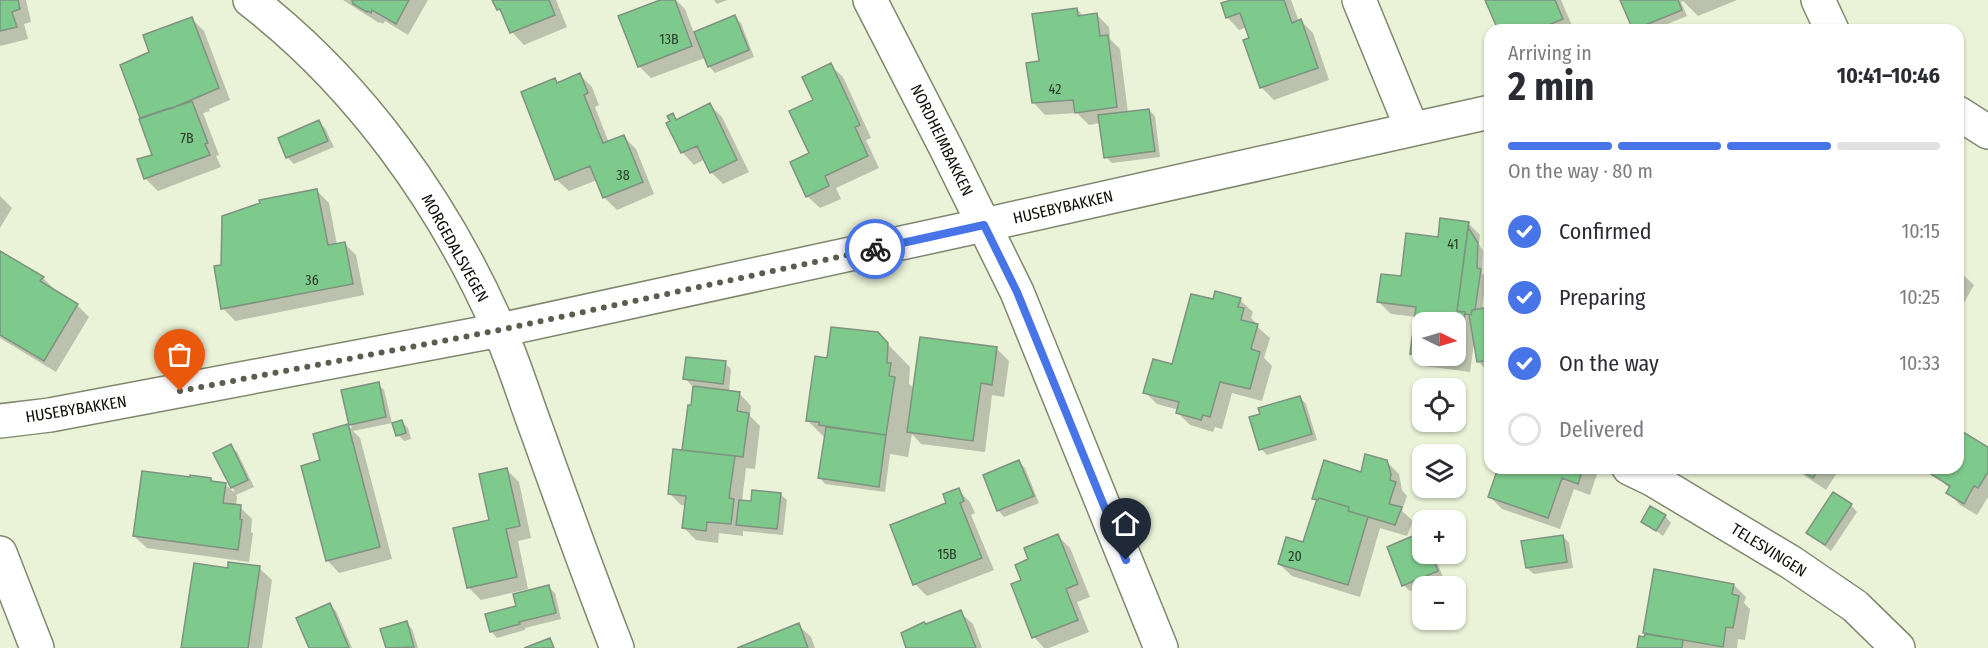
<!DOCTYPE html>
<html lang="en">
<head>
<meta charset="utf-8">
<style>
	:root { --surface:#fff; --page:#f2f2f3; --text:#2b2b33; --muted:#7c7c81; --line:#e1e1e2; --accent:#4774e6 }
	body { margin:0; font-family:"Fira Sans Condensed",sans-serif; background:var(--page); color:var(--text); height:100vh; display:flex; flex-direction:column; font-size:22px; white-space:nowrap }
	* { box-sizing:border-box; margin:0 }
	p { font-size:20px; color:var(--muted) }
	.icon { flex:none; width:33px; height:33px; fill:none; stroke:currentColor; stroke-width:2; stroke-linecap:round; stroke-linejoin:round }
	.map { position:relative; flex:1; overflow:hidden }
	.details { position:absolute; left:1484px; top:24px; width:480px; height:450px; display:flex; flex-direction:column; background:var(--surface); border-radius:18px; box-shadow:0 2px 4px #0004 }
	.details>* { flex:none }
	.needle { width:39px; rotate:95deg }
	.controls { position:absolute; left:1412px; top:312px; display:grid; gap:12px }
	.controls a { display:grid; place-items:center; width:54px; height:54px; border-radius:12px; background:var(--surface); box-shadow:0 2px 4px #0004; font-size:30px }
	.pin { position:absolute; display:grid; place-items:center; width:51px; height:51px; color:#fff; margin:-62px -26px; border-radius:50% 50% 50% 0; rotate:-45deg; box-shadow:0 0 6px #0007 }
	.pin .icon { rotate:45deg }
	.courier { position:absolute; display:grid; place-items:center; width:60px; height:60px; margin:-30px; border:4px solid #4774e6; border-radius:50%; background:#fff; color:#222; box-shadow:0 2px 8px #0007 }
	.summary em { font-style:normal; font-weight:700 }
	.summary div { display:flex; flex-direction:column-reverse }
	.summary { display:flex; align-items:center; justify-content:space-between; height:102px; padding:0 24px }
	h1 { font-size:39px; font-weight:700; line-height:45px }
	.bar { display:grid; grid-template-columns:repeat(4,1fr); gap:9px 6px; align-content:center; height:72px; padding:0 24px }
	.bar i { height:8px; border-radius:4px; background:var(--line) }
	.bar .current { background:var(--accent) }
	.bar p { grid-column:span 4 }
	ol { padding:0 24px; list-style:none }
	li { display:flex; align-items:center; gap:18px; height:66px }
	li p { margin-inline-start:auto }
	li .icon { padding:6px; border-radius:50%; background:var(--accent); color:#fff; stroke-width:4 }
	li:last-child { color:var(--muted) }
	li i { width:33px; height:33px; border:3px solid var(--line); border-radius:50% }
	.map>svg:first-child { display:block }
</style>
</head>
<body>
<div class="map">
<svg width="1988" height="648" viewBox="0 0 1988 648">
	<rect width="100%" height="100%" fill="#eaf2d7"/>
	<!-- shadow -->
	<path fill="#0003" fill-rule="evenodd" d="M 0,0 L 26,0 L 31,22 L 24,24 L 28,39 L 0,46 Z
		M 343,0 L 428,0 L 408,35 L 385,21 L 383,24 L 380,22 L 379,23 Z
		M 494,0 L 556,0 L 567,27 L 524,45 L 512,32 L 505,15 L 498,9 Z
		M 664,0 L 676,0 L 685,9 L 694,33 L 735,17 L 741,23 L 754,57 L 715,73 L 709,66 L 705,58 L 651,78 L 639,66 Z
		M 714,0 L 727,0 L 717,4 Z
		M 1235,0 L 1291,0 L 1299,22 L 1301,21 L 1313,33 L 1329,80 L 1274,100 L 1262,88 L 1245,41 L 1251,39 L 1247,27 L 1239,30 L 1227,17 Z
		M 1487,0 L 1561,0 L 1574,30 L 1499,30 Z
		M 1625,0 L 1737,0 L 1698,16 L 1683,1 L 1681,2 L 1687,16 L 1653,30 L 1634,29 Z
		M 1077,9 L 1084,17 L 1097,15 L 1109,27 L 1110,39 L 1120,49 L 1128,113 L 1149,110 L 1155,116 L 1160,157 L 1112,163 L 1106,157 L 1101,123 L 1089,125 L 1077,113 L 1045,115 L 1033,102 L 1040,62 Z
		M 192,19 L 204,31 L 230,100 L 209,109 L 210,111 L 203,113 L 219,155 L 216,156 L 221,167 L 158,191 L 146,179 L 139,160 L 154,156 L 122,66 L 151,53 Z
		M 830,65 L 843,77 L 871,138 L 866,140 L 879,168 L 836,188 L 841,199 L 820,208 L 807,196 L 815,100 Z
		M 580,75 L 592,87 L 599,105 L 595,107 L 609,143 L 624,137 L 636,149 L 654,194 L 617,210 L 604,197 L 597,180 L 569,191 L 556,179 L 554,80 L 558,84 Z
		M 710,105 L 722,117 L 749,172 L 723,184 L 711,172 L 705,159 L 694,165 L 682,152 L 672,122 L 673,115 L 678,120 Z
		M 319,122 L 325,128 L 334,147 L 294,164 L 287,157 Z
		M 317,191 L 329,203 L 337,245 L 344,243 L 356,255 L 364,295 L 235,321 L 223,308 L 223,266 Z
		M 0,196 L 12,208 L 0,228 Z
		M 1468,223 L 1480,235 L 1479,244 L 1483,251 L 1482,273 L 1486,277 L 1482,310 L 1490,308 L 1490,367 L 1484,368 L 1478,361 L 1474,343 L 1470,372 L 1424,366 L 1412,353 L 1417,317 L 1391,314 L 1378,301 L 1439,239 ZM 1422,322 L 1455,322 L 1455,356 L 1422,356 Z
		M 0,252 L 43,278 L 55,290 L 54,291 L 77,305 L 89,317 L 56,372 L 0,338 Z
		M 1958,270 L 1974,285 L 1958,313 Z
		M 1216,293 L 1240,300 L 1253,312 L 1251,318 L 1255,322 L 1255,325 L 1270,338 L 1264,358 L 1272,366 L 1262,401 L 1232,393 L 1222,429 L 1215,427 L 1213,432 L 1190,425 L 1178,413 L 1179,410 L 1157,404 L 1145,392 L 1173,366 L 1214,301 Z
		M 877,333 L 910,367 L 909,384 L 915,389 L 997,349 L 1009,361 L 1004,397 L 992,395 L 985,452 L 921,444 L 912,434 L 908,457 L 890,454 L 885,492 L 825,484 L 819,477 L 826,439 L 807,420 L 828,359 Z
		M 725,363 L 731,369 L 729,392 L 739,393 L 751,406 L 750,416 L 760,426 L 755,469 L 746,468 L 742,501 L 752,503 L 780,494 L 787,500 L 783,535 L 743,531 L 743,536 L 719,533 L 718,543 L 696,540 L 684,528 L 687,506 L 681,505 L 669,493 L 683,452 L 689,406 L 692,407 L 695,385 L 691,385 L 685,378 Z
		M 378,384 L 384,390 L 392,423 L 353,431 L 360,438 L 392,559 L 339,573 L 327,560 L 322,461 L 348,426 L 352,429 L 343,391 Z
		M 1300,397 L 1306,404 L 1317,440 L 1267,455 L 1261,449 Z
		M 401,421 L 408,428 L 411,439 L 404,441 L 398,435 Z
		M 1958,431 L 1988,449 L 1988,497 L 1977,515 L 1960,505 L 1948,492 L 1950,489 L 1934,473 L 1925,468 L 1958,468 Z
		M 230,446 L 237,452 L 254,487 L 236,495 L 237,497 L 236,506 L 240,507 L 252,519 L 251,532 L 253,533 L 249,562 L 147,548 L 134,536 L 211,479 L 215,483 L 225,484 L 235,493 L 215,453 Z
		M 1386,461 L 1399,474 L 1402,490 L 1407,496 L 1402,511 L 1413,521 L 1407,536 L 1380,528 L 1360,597 L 1292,576 L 1279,564 L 1304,544 L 1317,502 L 1314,499 Z
		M 1019,462 L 1025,468 L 1039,503 L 1004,517 L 998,510 Z
		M 1500,468 L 1599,468 L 1590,495 L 1574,489 L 1560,529 L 1502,509 L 1490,497 Z
		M 1793,468 L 1840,468 L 1826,490 Z
		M 506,469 L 519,482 L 531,538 L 518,541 L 528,589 L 481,600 L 468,587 Z
		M 958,490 L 970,502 L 975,513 L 971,515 L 994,570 L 927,596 L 915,584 L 948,504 Z
		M 1851,505 L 1857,512 L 1831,551 L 1808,533 Z
		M 1665,516 L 1671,523 L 1663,536 L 1643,521 Z
		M 1422,534 L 1422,554 L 1434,554 L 1443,577 L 1410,591 L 1403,585 Z
		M 1058,536 L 1070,548 L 1090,597 L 1077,602 L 1089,632 L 1049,648 L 1044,648 L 1034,637 L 1030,560 Z
		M 1563,536 L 1569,543 L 1573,568 L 1534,574 L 1527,568 Z
		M 259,568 L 272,580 L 262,648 L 182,648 L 229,570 Z
		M 1734,585 L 1746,597 L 1744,603 L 1750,609 L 1745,640 L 1738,639 L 1737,648 L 1638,648 L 1645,638 L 1646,634 L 1645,632 Z
		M 548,587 L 555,593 L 561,619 L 525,628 L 525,630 L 497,638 L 491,631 L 518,608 Z
		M 330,605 L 336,611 L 352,648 L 311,648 Z
		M 960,612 L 973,624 L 982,648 L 908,648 L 926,625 Z
		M 406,622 L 412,629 L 418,648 L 387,648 L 382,630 Z
		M 798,625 L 811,637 L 815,648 L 741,648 Z"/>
	<!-- building -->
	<path fill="#7ec98c" stroke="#7e9381" stroke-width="1.5" d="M 0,0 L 18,0 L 20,9 L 12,12 L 17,27 L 0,31 Z
		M 352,0 L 409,0 L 396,24 L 372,10 L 371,13 L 368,11 L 367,12 L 353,4 Z
		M 492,0 L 549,0 L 555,15 L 510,33 L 500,9 L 497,10 Z
		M 660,0 L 675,0 L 692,46 L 638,67 L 618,16 Z
		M 1231,0 L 1284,0 L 1292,23 L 1301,19 L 1318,68 L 1260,88 L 1243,40 L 1249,38 L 1240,13 L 1226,18 L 1221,3 Z
		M 1485,0 L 1555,0 L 1563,19 L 1536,30 L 1498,30 Z
		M 1620,0 L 1678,0 L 1682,10 L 1633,30 Z
		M 1077,8 L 1078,16 L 1097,13 L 1100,36 L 1108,35 L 1117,107 L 1075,113 L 1073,100 L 1032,103 L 1026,63 L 1039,61 L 1032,14 Z
		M 735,15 L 749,50 L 708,67 L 694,32 Z
		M 192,17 L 219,88 L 170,109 L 169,108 L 140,118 L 120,65 L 149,52 L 143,35 Z
		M 831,63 L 860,125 L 855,127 L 868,156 L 825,176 L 829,186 L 806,197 L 790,162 L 809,153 L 789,111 L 813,100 L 802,77 Z
		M 580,73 L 588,93 L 584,95 L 603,143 L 624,135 L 643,182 L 603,198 L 590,166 L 555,180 L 521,92 L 555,78 L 557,83 Z
		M 192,101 L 208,143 L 205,144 L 210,155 L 144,179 L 137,159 L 152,155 L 139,119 Z
		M 710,103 L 737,160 L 710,173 L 697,146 L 681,153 L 666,123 L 670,121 L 667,116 L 673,113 L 676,120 Z
		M 1149,109 L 1155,151 L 1104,158 L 1098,115 Z
		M 319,120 L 328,141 L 286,158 L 278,138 Z
		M 317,189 L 328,245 L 345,242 L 353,284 L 221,309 L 214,266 L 221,265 L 222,216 L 260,203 L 259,200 Z
		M 1440,218 L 1469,222 L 1457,311 L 1465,312 L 1459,360 L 1423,356 L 1455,356 L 1455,322 L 1422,322 L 1422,355 L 1410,354 L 1416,307 L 1377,302 L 1381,274 L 1401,276 L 1406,233 L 1438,237 Z
		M 1468,227 L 1478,243 L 1477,268 L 1481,269 L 1475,310 L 1472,310 L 1471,315 L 1465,314 L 1465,312 L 1457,311 Z
		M 0,251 L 44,277 L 40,281 L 78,304 L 44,361 L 0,335 Z
		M 1215,291 L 1241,298 L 1238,307 L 1244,308 L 1241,320 L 1258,324 L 1251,349 L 1260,352 L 1250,389 L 1220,382 L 1210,417 L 1203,415 L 1201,420 L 1176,413 L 1179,402 L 1143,393 L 1153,359 L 1172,364 L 1191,294 L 1213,299 Z
		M 1490,307 L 1490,360 L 1477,362 L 1469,315 L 1471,315 L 1472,310 Z
		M 831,327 L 878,332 L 888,343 L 887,363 L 891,363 L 889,376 L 895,377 L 886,435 L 819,425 L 819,422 L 806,421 L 815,356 L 827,358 Z
		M 920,337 L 997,347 L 992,385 L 981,383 L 973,441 L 907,432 Z
		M 686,357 L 726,361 L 723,384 L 683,379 Z
		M 379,382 L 386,417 L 349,425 L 341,390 Z
		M 693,386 L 740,392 L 737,411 L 749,413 L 743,457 L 682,450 L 688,405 L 691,405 Z
		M 1300,396 L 1312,434 L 1259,450 L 1249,417 L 1260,414 L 1258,408 Z
		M 402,420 L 406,433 L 396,436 L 392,423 Z
		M 348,424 L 380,547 L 326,561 L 301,466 L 320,460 L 313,434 Z
		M 826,427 L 886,435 L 879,487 L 818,478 Z
		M 1958,429 L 1988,447 L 1988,472 L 1978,488 L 1974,486 L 1964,504 L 1946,493 L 1950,486 L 1931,474 L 1934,470 L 1931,468 L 1958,468 Z
		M 231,444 L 248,480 L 231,488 L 213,453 Z
		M 673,449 L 735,456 L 729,498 L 734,499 L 731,524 L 707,522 L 706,531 L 682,528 L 686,496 L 668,494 Z
		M 1365,454 L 1387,460 L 1391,474 L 1390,480 L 1396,482 L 1389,504 L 1402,507 L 1395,525 L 1348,511 L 1349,507 L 1319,498 L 1318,500 L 1312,499 L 1324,460 L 1361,472 Z
		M 1019,460 L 1034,496 L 997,511 L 983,475 Z
		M 507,468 L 520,526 L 506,529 L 517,577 L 467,588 L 453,528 L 489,520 L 479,474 Z
		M 1498,468 L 1583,468 L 1578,484 L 1562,478 L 1548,518 L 1488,497 Z
		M 1797,468 L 1820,468 L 1813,478 Z
		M 142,471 L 190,477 L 190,475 L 211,478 L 211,481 L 226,483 L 223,503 L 241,505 L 240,519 L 242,520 L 238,550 L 133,536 Z
		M 959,488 L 964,501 L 960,503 L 982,558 L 913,585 L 890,525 L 946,503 L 943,494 Z
		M 752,490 L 781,493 L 777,529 L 736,525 L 739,500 L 751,501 Z
		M 1833,492 L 1852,504 L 1825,545 L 1806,533 Z
		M 1319,498 L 1349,507 L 1348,511 L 1368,517 L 1348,585 L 1278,564 L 1286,537 L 1303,542 L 1316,502 Z
		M 1650,506 L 1666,515 L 1656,531 L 1641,522 Z
		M 1422,532 L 1422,554 L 1431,554 L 1438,571 L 1402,586 L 1387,547 Z
		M 1058,534 L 1078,584 L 1066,589 L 1078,620 L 1032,638 L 1011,584 L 1021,580 L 1015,565 L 1028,559 L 1024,548 Z
		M 1563,535 L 1567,562 L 1526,568 L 1521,541 Z
		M 228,562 L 260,566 L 248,648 L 181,648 L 194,563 L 228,568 Z
		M 1654,569 L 1734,584 L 1732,594 L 1739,596 L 1733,628 L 1726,627 L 1723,647 L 1643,633 Z
		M 549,585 L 556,613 L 519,622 L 520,624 L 490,632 L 485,614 L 516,606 L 513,594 Z
		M 330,603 L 349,648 L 309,648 L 296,618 Z
		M 961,610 L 976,648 L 906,648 L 901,633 L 924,622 L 926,624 Z
		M 407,621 L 414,647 L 386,648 L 380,629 Z
		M 799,623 L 808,648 L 737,648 Z
		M 1645,634 L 1683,640 L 1682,648 L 1637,648 L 1639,636 L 1644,637 Z
		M 550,638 L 554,648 L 524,648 Z"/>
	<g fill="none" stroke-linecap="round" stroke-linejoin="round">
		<!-- minor casing -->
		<g stroke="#80876e" stroke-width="36">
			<path id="minor" d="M 250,0 C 359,84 444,203 499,329 C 514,362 524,397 537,431 C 563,504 589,576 617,648
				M 870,0 L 947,150 L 1017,292 L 1161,648
				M 1359,0 L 1412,129
				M 1818,0 L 1832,30
				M 1958,113 L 1988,132
				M 0,421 L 50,415 L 500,330 L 984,225 L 1490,112
				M 1629,468 L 1652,479 L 1792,563 L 1855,606 L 1898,648
				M 0,553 L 37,648"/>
		</g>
		<!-- minor -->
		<use href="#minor" stroke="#fff" stroke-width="33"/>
	</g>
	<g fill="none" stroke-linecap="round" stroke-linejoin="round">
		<!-- done -->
		<path stroke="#5a5e4f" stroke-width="6" stroke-dasharray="0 10.8" d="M 180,391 L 500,330 L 875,249"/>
		<!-- route -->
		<path stroke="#4774e6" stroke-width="8" d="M 875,249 L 984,225 L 1017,292 L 1126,560"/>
	</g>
	<g text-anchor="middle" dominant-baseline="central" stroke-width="4.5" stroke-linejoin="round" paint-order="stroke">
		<!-- number labels -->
		<g font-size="14" fill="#283d28">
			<text x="669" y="39">13B</text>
			<text x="1055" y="89">42</text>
			<text x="187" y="138">7B</text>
			<text x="623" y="175">38</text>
			<text x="1453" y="244">41</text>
			<text x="312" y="280">36</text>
			<text x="947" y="554">15B</text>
			<text x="1295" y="556">20</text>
		</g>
		<!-- street labels -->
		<g font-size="16" fill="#0c0e06" stroke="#fff">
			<text transform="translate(942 140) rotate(64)">NORDHEIMBAKKEN</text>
			<text transform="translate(1063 207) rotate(-13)">HUSEBYBAKKEN</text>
			<text transform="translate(455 248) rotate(61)">MORGEDALSVEGEN</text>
			<text transform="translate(76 409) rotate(-9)">HUSEBYBAKKEN</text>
			<text transform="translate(1769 550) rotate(32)">TELESVINGEN</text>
		</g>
	</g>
</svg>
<div class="controls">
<a><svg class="needle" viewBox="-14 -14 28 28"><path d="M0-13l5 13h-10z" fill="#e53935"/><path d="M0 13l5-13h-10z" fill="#7c7c81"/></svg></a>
<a><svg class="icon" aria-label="locate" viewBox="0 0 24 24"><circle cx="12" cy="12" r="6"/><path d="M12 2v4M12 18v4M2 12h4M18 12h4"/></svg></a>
<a><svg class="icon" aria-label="layers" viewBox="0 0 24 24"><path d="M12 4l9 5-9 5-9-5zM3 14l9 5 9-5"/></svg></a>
<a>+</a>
<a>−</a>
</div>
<div class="pin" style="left:180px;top:391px;background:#ea580c"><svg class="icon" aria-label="bag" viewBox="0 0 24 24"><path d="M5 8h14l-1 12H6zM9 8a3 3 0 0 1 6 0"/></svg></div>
<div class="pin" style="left:1126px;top:560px;background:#1f2937"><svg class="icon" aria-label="home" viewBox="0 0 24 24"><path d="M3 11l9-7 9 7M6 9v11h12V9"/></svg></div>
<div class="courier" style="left:875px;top:249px"><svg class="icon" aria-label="bike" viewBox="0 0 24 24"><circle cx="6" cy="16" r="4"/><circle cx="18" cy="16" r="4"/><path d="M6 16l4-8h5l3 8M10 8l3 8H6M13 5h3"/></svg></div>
<section class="details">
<div class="summary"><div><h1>2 min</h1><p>Arriving in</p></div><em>10:41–10:46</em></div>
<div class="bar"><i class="current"></i><i class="current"></i><i class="current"></i><i></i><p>On the way · 80 m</p></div>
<ol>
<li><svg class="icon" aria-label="check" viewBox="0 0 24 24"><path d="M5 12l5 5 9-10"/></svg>Confirmed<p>10:15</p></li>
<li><svg class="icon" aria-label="check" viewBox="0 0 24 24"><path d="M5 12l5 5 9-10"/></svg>Preparing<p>10:25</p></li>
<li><svg class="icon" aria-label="check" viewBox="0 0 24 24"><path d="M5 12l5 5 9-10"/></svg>On the way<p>10:33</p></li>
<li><i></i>Delivered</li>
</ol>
</section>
</div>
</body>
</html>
